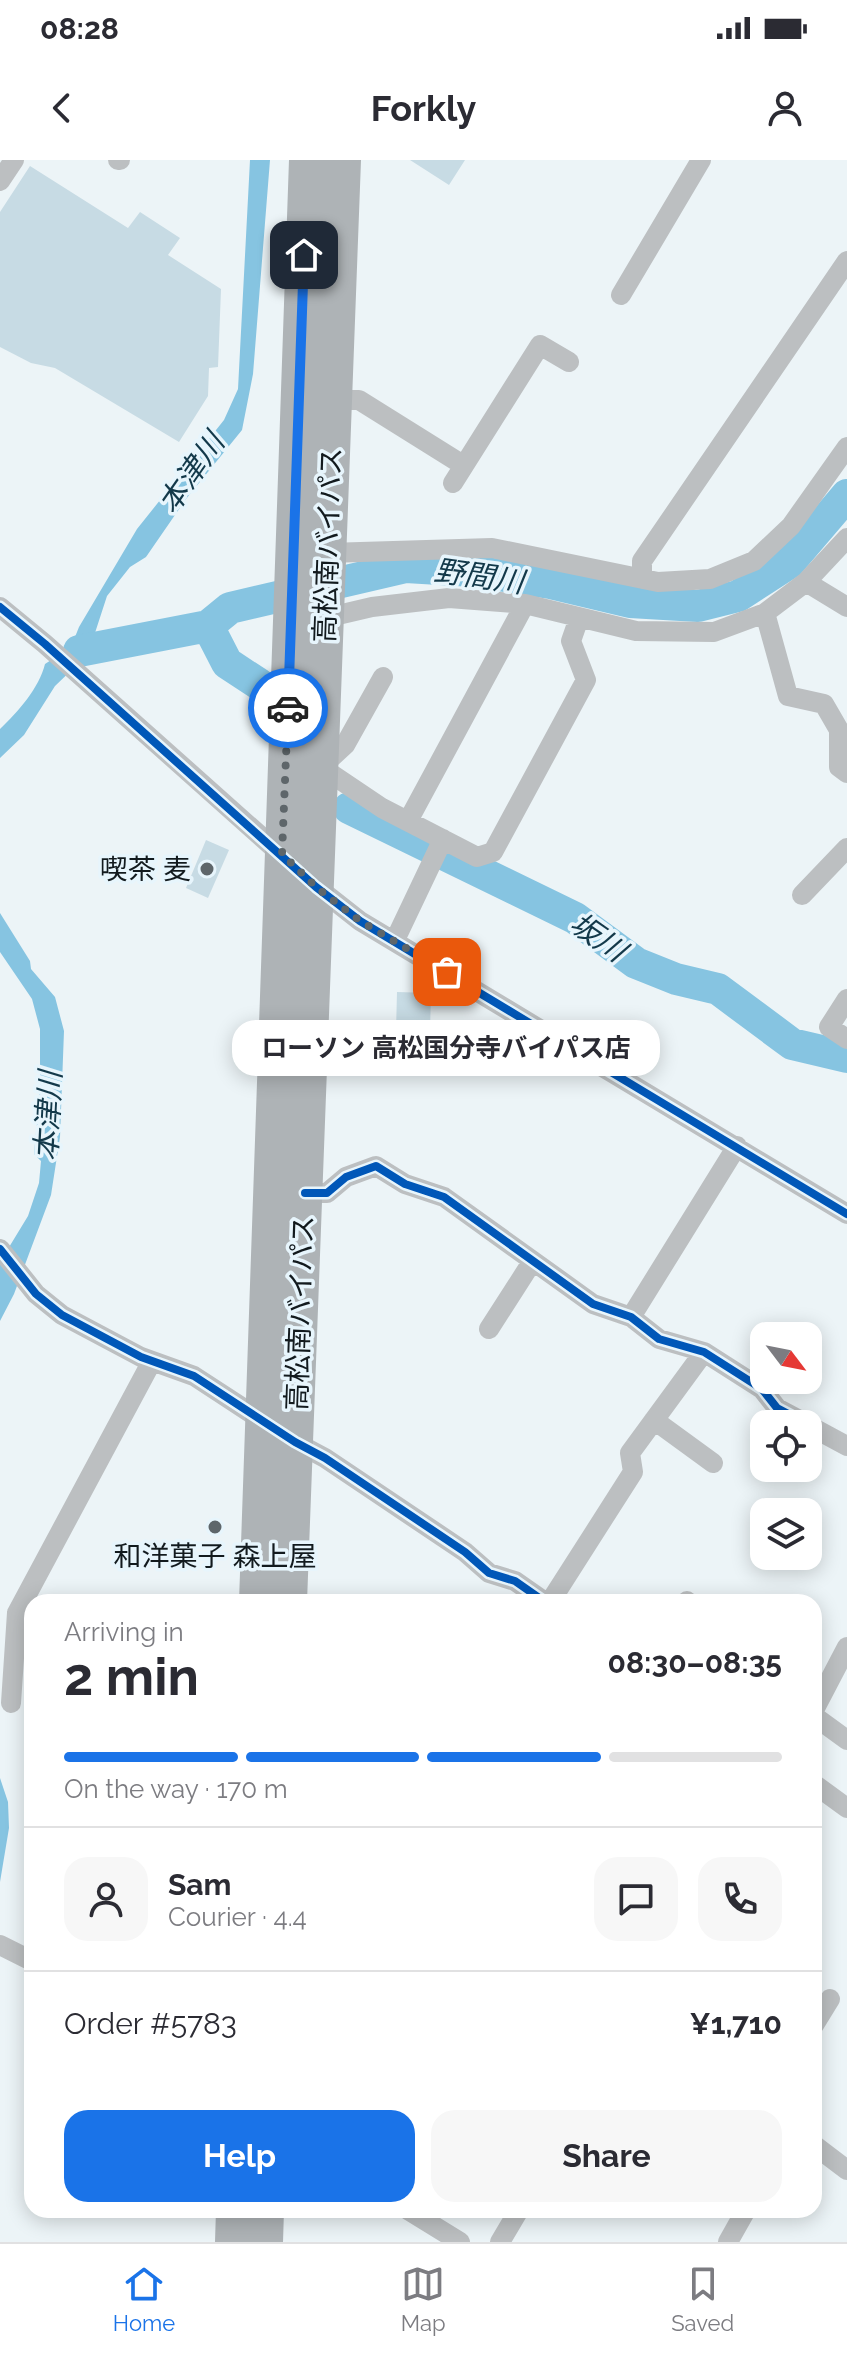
<!DOCTYPE html>
<html lang="en">
<head>
<meta charset="utf-8">
<style>
	:root { --surface:#fff; --page:#f7f7f7; --text:#2b2b33; --muted:#7c7c81; --line:#e1e1e2; --accent:#1a73e8 }
	body { margin:0; font-family:Raleway,"Noto Sans JP",sans-serif; background:var(--page); color:var(--text); height:100vh; display:flex; flex-direction:column; font-size:30px; white-space:nowrap }
	* { box-sizing:border-box; margin:0 }
	p { font-size:26px; color:var(--muted) }
	.icon { flex:none; width:44px; height:44px; fill:none; stroke:currentColor; stroke-width:2; stroke-linecap:round; stroke-linejoin:round }
	.map { position:relative; flex:1; overflow:hidden }
	.sheet { position:absolute; left:24px; top:1434px; width:798px; height:624px; display:flex; flex-direction:column; background:var(--surface); border-radius:24px; box-shadow:0 4px 20px #0003 }
	.sheet>* { flex:none }
	.needle { width:52px; rotate:122deg }
	.controls { position:absolute; left:750px; top:1162px; display:grid; gap:16px }
	.controls a { display:grid; place-items:center; width:72px; height:72px; border-radius:16px; background:var(--surface); box-shadow:0 4px 20px #0003; font-size:40px }
	.pin { position:absolute; display:grid; place-items:center; width:68px; height:68px; color:#fff; margin:-34px; border-radius:16px; box-shadow:0 4px 12px #0006 }
	.courier { position:absolute; display:grid; place-items:center; width:80px; height:80px; margin:-40px; border:6px solid #1a73e8; border-radius:50%; background:#fff; color:#222; box-shadow:0 2px 10px #0007 }
	.bubble { position:absolute; height:56px; border-radius:24px; background:var(--surface); box-shadow:0 4px 20px #0003; font-size:26px; font-weight:700; line-height:56px; text-align:center }
	.head em { font-style:normal; font-weight:700 }
	.head div { display:flex; flex-direction:column-reverse }
	.head { display:flex; align-items:center; justify-content:space-between; height:136px; padding:0 40px }
	h1 { font-size:52px; font-weight:700; line-height:60px }
	.bar { display:grid; grid-template-columns:repeat(4,1fr); gap:12px 8px; align-content:center; height:96px; padding:0 40px }
	.bar i { height:10px; border-radius:6px; background:var(--line) }
	.bar .on { background:var(--accent) }
	.bar p { grid-column:span 4 }
	.line { display:flex; align-items:center; gap:20px; padding:0 40px; border-top:2px solid var(--line) }
	.line div { flex:1 }
	.round { display:grid; place-items:center; flex:none; width:84px; height:84px; border-radius:24px; background:var(--page) }
	.button { display:flex; gap:16px; margin-top:auto; padding:16px 40px }
	.button a { flex:1; height:92px; border-radius:24px; background:var(--accent); color:#fff; font-size:32px; font-weight:700; line-height:92px; text-align:center }
	.button a+a { background:var(--page); color:var(--text) }
	.status { display:flex; justify-content:space-between; align-items:center; height:56px; padding:0 40px; background:var(--surface); direction:ltr }
	.status svg { height:22px; fill:currentColor }
	header { display:flex; justify-content:space-between; align-items:center; height:104px; padding:0 40px; background:var(--surface); font-size:36px; font-weight:700 }
	.tab-bar { display:flex; justify-content:space-around; align-items:center; height:112px; border-top:2px solid var(--line); background:var(--surface); font-size:22px; color:var(--muted) }
	.tab-bar a { display:grid; justify-items:center; gap:4px }
	.tab-bar .on { color:var(--accent) }
	.map>svg:first-child { display:block }
</style>
</head>
<body>
<div class="status"><b>08:28</b><svg viewBox="0 0 49 12"><path d="M0 12V9h3v3zM5 12V6h3v6zM10 12V3h3v9zM15 12V0h3v12zM26 1h20v11H26zM47 4h2v5h-2z"/></svg></div>
<header><svg class="icon" aria-label="back" viewBox="0 0 24 24"><path d="M15 5l-7 7 7 7"/></svg>Forkly<svg class="icon" aria-label="person" viewBox="0 0 24 24"><circle cx="12" cy="8" r="4"/><path d="M4 21q1-7 8-7t8 7"/></svg></header>
<div class="map">
<svg width="847" height="2082" viewBox="0 0 847 2082">
	<rect width="100%" height="100%" fill="#ecf4f7"/>
	<!-- water -->
	<path fill="#86c4e1" d="M 250,0 L 270,0 L 253,214 L 242,270 L 186,339 L 146,397 L 130,407 L 107,436 L 93,479 L 97,492 L 80,502 L 55,526 L 24,575 L 0,598 L 0,569 C 18,552 39,528 45,504 L 71,487 L 79,467 L 137,369 L 224,260 L 238,229 Z
		M 0,753 L 30,801 L 31,809 L 55,837 L 64,871 L 60,977 L 51,1035 L 14,1134 L 0,1161 L 0,1102 L 28,1056 L 39,1023 L 41,1001 L 34,994 L 40,927 L 40,869 L 32,839 L 0,792 Z
		M 0,1618 L 8,1642 L 9,1668 L 0,1722 Z"/>
	<g fill="none" stroke-linecap="round" stroke-linejoin="round">
		<!-- river -->
		<path stroke="#86c4e1" stroke-width="32" d="M 208,466 L 227,503 L 259,524
			M 79,491 L 208,466 L 230,448 L 406,407 L 473,411 L 550,423 L 630,442 L 698,446 L 738,436 L 789,403 L 847,335
			M 349,648 L 575,758 L 636,803 L 676,819 L 718,829 L 792,884 L 847,897"/>
	</g>
	<!-- building -->
	<path fill="#c7dbe4" d="M 410,0 L 465,0 L 449,25 Z
		M 30,6 L 128,68 L 140,52 L 180,78 L 168,95 L 221,129 L 218,207 L 209,208 L 208,236 L 179,282 L 55,208 L 31,203 L 0,187 L 0,52 Z
		M 206,680 L 229,690 L 208,738 L 186,728 Z
		M 397,832 L 431,833 L 429,911 L 395,910 Z"/>
	<g fill="none" stroke-linecap="round" stroke-linejoin="round">
		<!-- street -->
		<path stroke="#bcbfc1" stroke-width="20" d="M 118,0 L 120,0
			M 0,21 L 14,0
			M 621,135 L 701,0
			M 334,240 L 359,240 L 463,305
			M 453,323 L 540,185 L 569,202
			M 847,378 L 806,422 L 765,453 L 788,536 L 824,544 L 839,570 L 839,607 L 847,613
			M 328,393 L 492,388 L 658,422 L 710,419 L 754,401 L 791,366 L 847,287
			M 642,419 L 642,401 L 847,101
			M 806,422 L 847,447
			M 0,447 L 45,484 L 284,697
			M 325,458 L 372,447 L 449,438 L 525,444 L 636,471 L 714,472 L 765,453
			M 383,517 L 345,585 L 321,607 L 382,648 L 477,697 L 493,692 L 586,520 L 571,481 L 579,458
			M 408,661 L 525,444
			M 313,724 L 360,761 L 847,1054
			M 802,735 L 847,688
			M 395,780 L 443,679
			M 847,839 L 829,867 L 847,879
			M 305,1033 L 327,1033 L 346,1017 L 376,1006 L 405,1024 L 444,1037 L 593,1144 L 631,1157 L 659,1179 L 704,1192 L 762,1229 L 777,1248 L 807,1264
			M 0,1089 L 36,1134 L 62,1155 L 141,1197 L 194,1216 L 295,1282 L 325,1298 L 465,1392 L 489,1413 L 515,1421 L 545,1442
			M 631,1157 L 737,986
			M 489,1169 L 532,1102
			M 654,1260 L 713,1303
			M 808,1265 L 847,1286
			M 550,1442 L 633,1312 L 630,1293 L 704,1192
			M 686,1442 L 687,1441
			M 17,1453 L 152,1201
			M 11,1543 L 17,1453 L 32,1461
			M 814,1550 L 847,1487
			M 814,1556 L 847,1580
			M 814,1624 L 847,1648
			M 0,1785 L 32,1801
			M 814,1865 L 830,1839
			M 814,1985 L 847,2010
			M 408,2050 L 460,2082
			M 500,2082 L 519,2050
			M 728,2082 L 746,2050"/>
		<!-- highway -->
		<path stroke="#aeb3b6" stroke-width="36" d="M 257,1442 L 307,0
			M 289,1442 L 343,0
			M 233,2082 L 234,2050
			M 265,2082 L 266,2050"/>
		<!-- cycleway casing -->
		<g stroke="#e7f5fc" stroke-width="13">
			<path id="cycleway" d="M 0,447 L 45,484 L 316,727 L 360,761 L 847,1054
				M 305,1033 L 327,1033 L 346,1017 L 376,1006 L 405,1024 L 444,1037 L 593,1144 L 631,1157 L 659,1179 L 704,1192 L 762,1229 L 777,1248 L 807,1264
				M 0,1089 L 36,1134 L 62,1155 L 141,1197 L 194,1216 L 295,1282 L 325,1298 L 465,1392 L 489,1413 L 515,1421 L 545,1442"/>
		</g>
		<!-- cycleway -->
		<use href="#cycleway" stroke="#0057b8" stroke-width="8"/>
	</g>
	<g fill="none" stroke-linecap="round" stroke-linejoin="round">
		<!-- done -->
		<path stroke="#5e666a" stroke-width="8" stroke-dasharray="0 14.4" d="M 288,548 L 282,694 L 316,727 L 360,761 L 447,812"/>
		<!-- route -->
		<path stroke="#1a73e8" stroke-width="10" d="M 288,548 L 304,95"/>
	</g>
	<!-- markers -->
	<g fill="#5e666a" stroke="#e7f5fc" stroke-width="3">
		<circle cx="207" cy="709" r="8"/>
		<circle cx="215" cy="1367" r="8"/>
	</g>
	<g text-anchor="middle" dominant-baseline="central" stroke-width="7" stroke-linejoin="round" paint-order="stroke">
		<!-- street labels -->
		<g font-size="28" fill="#121a1e" stroke="#e7f5fc">
			<text transform="translate(328 385) rotate(-88)">高松南バイパス</text>
			<text transform="translate(300 1153) rotate(-88)">高松南バイパス</text>
		</g>
		<!-- poi labels -->
		<g font-size="28" fill="#121a1e" stroke="#e7f5fc" text-anchor="end">
			<text x="191" y="709">喫茶 麦</text>
			<text x="215" y="1396" text-anchor="middle">和洋菓子 森上屋</text>
		</g>
		<!-- water labels -->
		<g font-size="30" font-style="italic" fill="#13394a" stroke="#e7f5fc">
			<text transform="translate(191 313) rotate(-55)">本津川</text>
			<text transform="translate(479 416) rotate(8)">野間川</text>
			<text transform="translate(598 777) rotate(35)">坂川</text>
			<text transform="translate(48 956) rotate(-87)">本津川</text>
		</g>
	</g>
</svg>
<div class="controls">
<a><svg class="needle" viewBox="-14 -14 28 28"><path d="M0-13l5 13h-10z" fill="#e53935"/><path d="M0 13l5-13h-10z" fill="#7c7c81"/></svg></a>
<a><svg class="icon" aria-label="locate" viewBox="0 0 24 24"><circle cx="12" cy="12" r="6"/><path d="M12 2v4M12 18v4M2 12h4M18 12h4"/></svg></a>
<a><svg class="icon" aria-label="layers" viewBox="0 0 24 24"><path d="M12 4l9 5-9 5-9-5zM3 14l9 5 9-5"/></svg></a>
</div>
<div class="pin" style="left:447px;top:812px;background:#ea580c"><svg class="icon" aria-label="bag" viewBox="0 0 24 24"><path d="M5 8h14l-1 12H6zM9 8a3 3 0 0 1 6 0"/></svg></div>
<div class="pin" style="left:304px;top:95px;background:#1f2937"><svg class="icon" aria-label="home" viewBox="0 0 24 24"><path d="M3 11l9-7 9 7M6 9v11h12V9"/></svg></div>
<div class="courier" style="left:288px;top:548px"><svg class="icon" aria-label="car" viewBox="0 0 24 24"><path d="M5 17H2v-5l4-1 3-4h7l3 4 3 1v5h-3M9 17h6M6 11h13"/><circle cx="7" cy="17" r="2"/><circle cx="17" cy="17" r="2"/></svg></div>
<div class="bubble" style="left:232px;top:860px;width:428px">ローソン 高松国分寺バイパス店</div>
<section class="sheet">
<div class="head"><div><h1>2 min</h1><p>Arriving in</p></div><em>08:30–08:35</em></div>
<div class="bar"><i class="on"></i><i class="on"></i><i class="on"></i><i></i><p>On the way · 170 m</p></div>
<div class="line" style="height:144px"><a class="round"><svg class="icon" aria-label="person" viewBox="0 0 24 24"><circle cx="12" cy="8" r="4"/><path d="M4 21q1-7 8-7t8 7"/></svg></a><div><b>Sam</b><p>Courier · 4.4</p></div><a class="round"><svg class="icon" aria-label="chat" viewBox="0 0 24 24"><path d="M4 5h16v11H9l-5 4z"/></svg></a><a class="round"><svg class="icon" aria-label="phone" viewBox="0 0 24 24"><path d="M5 4h4l2 5-3 2q2 4 5 5l2-3 5 2v4C11 20 4 13 5 4z"/></svg></a></div>
<div class="line" style="height:104px"><div>Order #5783</div><b>¥1,710</b></div>
<div class="button"><a>Help</a><a>Share</a></div>
</section>
</div>
<nav class="tab-bar">
<a class="on"><svg class="icon" aria-label="home" viewBox="0 0 24 24"><path d="M3 11l9-7 9 7M6 9v11h12V9"/></svg>Home</a>
<a><svg class="icon" aria-label="map" viewBox="0 0 24 24"><path d="M3 6l6-2 6 2 6-2v14l-6 2-6-2-6 2zM9 4v14M15 6v14"/></svg>Map</a>
<a><svg class="icon" aria-label="saved" viewBox="0 0 24 24"><path d="M7 4h10v16l-5-4-5 4z"/></svg>Saved</a>
</nav>
</body>
</html>
